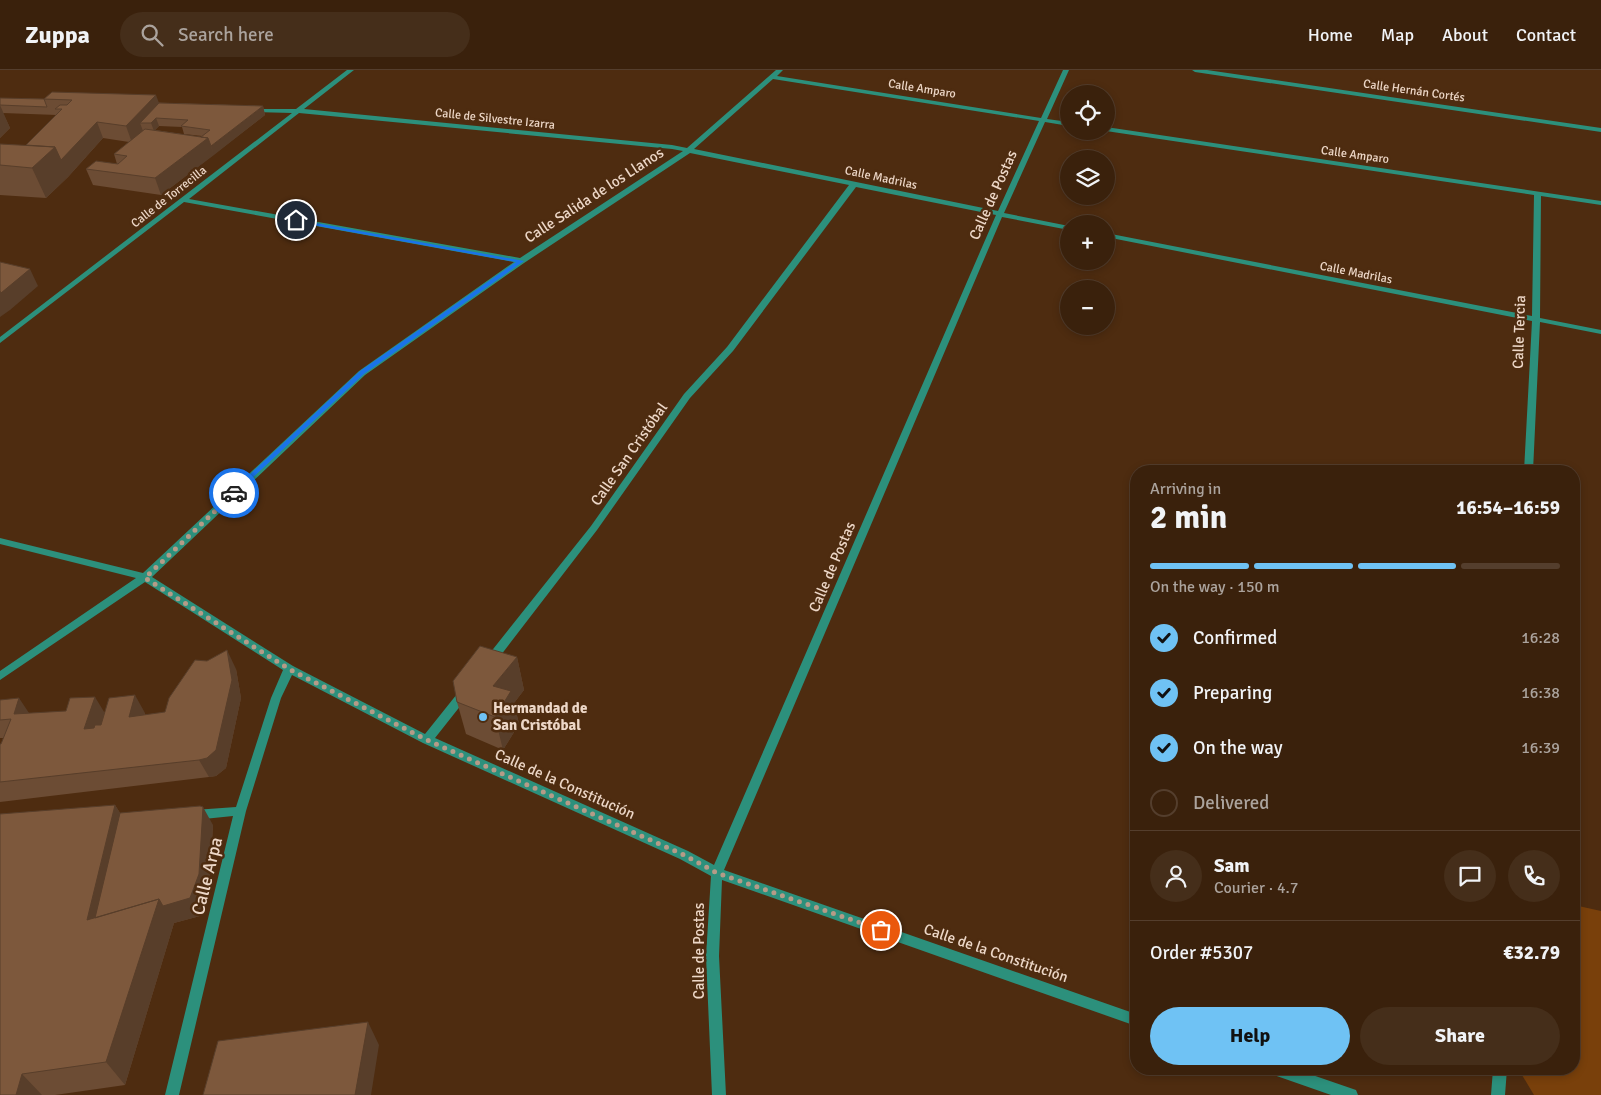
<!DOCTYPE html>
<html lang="en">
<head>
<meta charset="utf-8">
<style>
	:root { --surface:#3a210c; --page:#452e1a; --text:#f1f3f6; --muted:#aba39d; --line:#543e2d; --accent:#6fc2f4 }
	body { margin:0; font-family:Signika,sans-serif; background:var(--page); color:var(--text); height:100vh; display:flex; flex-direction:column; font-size:19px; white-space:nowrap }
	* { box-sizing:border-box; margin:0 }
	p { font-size:16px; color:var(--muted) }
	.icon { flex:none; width:28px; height:28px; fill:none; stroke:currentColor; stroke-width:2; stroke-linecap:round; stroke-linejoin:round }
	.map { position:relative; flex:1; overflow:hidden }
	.panel { position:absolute; left:1130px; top:395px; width:450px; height:610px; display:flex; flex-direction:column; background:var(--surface); border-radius:20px; box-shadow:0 2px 8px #0003,0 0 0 1px var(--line) }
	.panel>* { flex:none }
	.fabs { position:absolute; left:1060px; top:15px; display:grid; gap:10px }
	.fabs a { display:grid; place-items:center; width:55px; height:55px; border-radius:50%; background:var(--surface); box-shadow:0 2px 8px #0003,0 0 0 1px var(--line); font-size:25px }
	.pin { position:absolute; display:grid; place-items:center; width:42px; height:42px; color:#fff; margin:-21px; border:2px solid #fff; border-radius:50%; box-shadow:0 1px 5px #0007 }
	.courier { position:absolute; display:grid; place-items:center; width:50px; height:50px; margin:-25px; border:4px solid #1a73e8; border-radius:50%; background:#fff; color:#222; box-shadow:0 1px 6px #0007 }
	.head em { font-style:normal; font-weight:800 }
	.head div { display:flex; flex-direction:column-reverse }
	.head { display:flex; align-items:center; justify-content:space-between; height:85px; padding:0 20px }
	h1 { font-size:32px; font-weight:800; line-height:38px }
	.bar { display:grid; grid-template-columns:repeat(4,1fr); gap:8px 5px; align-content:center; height:60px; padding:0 20px }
	.bar i { height:6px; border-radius:4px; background:var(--line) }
	.bar .on { background:var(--accent) }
	.bar p { grid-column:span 4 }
	.line { display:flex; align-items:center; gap:12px; padding:0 20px; border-top:1px solid var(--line) }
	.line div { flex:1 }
	.round { display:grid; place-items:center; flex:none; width:52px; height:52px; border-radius:26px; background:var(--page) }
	ol { padding:0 20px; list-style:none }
	li { display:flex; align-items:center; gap:15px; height:55px }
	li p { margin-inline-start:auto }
	li .icon { padding:5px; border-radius:50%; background:var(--accent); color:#111; stroke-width:4 }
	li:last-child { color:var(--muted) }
	li i { width:28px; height:28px; border:2px solid var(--line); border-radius:50% }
	.button { display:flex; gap:10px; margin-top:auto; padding:10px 20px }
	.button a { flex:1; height:58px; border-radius:30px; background:var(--accent); color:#111; font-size:20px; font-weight:800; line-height:58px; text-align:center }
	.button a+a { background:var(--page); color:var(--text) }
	header { display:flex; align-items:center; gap:30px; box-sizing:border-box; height:70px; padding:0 25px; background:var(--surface); border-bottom:1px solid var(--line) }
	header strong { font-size:24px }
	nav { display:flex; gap:28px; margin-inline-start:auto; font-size:18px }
	.search { width:350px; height:45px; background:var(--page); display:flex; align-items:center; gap:12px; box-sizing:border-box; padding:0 18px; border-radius:28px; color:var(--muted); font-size:19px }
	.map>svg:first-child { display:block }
</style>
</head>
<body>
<header>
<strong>Zuppa</strong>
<div class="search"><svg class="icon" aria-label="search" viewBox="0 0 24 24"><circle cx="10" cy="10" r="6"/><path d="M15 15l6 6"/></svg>Search here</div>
<nav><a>Home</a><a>Map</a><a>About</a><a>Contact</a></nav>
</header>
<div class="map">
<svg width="1601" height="1025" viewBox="0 0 1601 1025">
	<rect width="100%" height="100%" fill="#4e2c10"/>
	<!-- green -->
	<path fill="#79400b" d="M 1574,835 L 1601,841 L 1601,1025 L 1534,1025 L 1522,1005 L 1522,999 L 1574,999 Z"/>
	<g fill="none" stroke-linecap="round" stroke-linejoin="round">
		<!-- minor -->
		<path fill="#2c907c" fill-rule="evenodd" d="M 347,0 L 354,0 L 304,39 L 672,75 L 687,78 L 776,0 L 783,0 L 777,6 L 1041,48 L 1063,0 L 1069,0 L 1047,49 L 1069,52 L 1069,56 L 1045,52 L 1004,143 L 1069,156 L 1069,160 L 1002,147 L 724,800 L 1136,944 L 1136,956 L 722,810 L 719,886 L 726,1025 L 712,1025 L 706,886 L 711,806 L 680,789 L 423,673 L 292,605 L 281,628 L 246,741 L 179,1025 L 165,1025 L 233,746 L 194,750 L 190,748 L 188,745 L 190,742 L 194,740 L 236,737 L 271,628 L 283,600 L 145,512 L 0,610 L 0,601 L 136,508 L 0,474 L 0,468 L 143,503 L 359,301 L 514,192 L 184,132 L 0,273 L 0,267 L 292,43 L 252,42 L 249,40 L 250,39 L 296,39 ZM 773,9 L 1039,51 L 998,141 L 694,79 ZM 299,43 L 672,79 L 683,81 L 520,188 L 189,129 ZM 690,83 L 849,115 L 727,277 L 684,324 L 591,456 L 486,588 L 485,591 L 486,594 L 494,594 L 597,460 L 690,328 L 733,281 L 856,117 L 996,145 L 714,795 L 688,781 L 435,668 L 469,625 L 470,622 L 469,619 L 461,619 L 425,664 L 293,596 L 152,507 L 365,305 L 524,193 Z
			M 1192,0 L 1207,0 L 1601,58 L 1601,62 L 1195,2 Z
			M 1106,57 L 1601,131 L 1601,135 L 1541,126 L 1540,248 L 1601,260 L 1601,264 L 1540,252 L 1533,401 L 1524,401 L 1532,251 L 1106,167 L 1106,163 L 1532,246 L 1534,125 L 1106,61 Z
			M 1269,999 L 1295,999 L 1356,1020 L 1358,1025 L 1331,1025 L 1271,1004 Z
			M 1493,999 L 1507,999 L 1505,1025 L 1491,1025 Z"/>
	</g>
	<!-- wall -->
	<path fill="#6c4c34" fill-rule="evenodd" d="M 0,28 L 44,29 L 263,36 L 265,45 L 161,125 L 93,115 L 86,99 L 117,94 L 114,84 L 129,72 L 103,68 L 68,107 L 46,128 L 0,125 L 0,95 L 26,75 L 57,45 L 3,43 L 10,58 L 0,68 ZM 159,56 L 182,57 L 184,64 L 202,66 L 201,67 L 155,60 Z
		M 517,587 L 524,620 L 514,633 L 519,654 L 503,680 L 466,664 L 457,632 Z
		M 236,599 L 241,628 L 226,698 L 216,706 L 209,707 L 0,732 L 0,674 L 1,674 L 4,668 L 0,668 L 0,630 L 29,643 L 145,643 L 145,645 L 165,642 Z
		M 115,735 L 120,743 L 213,755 L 209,821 L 200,846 L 174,853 L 125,1015 L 55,1025 L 0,1025 Z"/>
	<!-- shaded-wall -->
	<path fill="#583e2a" d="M 156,25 L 162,41 L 156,48 L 159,56 L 154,61 L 151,53 L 140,53 L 143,61 L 132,73 L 126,56 Z
		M 0,35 L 10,58 L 0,68 Z
		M 263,36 L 265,45 L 214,85 L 211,76 Z
		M 97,52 L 103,68 L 68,107 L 46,128 L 32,98 L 55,77 Z
		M 208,68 L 214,85 L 161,125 L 155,108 Z
		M 30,199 L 38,216 L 10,240 L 0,247 L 0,221 Z
		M 227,580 L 236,599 L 241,628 L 226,698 L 216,706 L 209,707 L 199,690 Z
		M 517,587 L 524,620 L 514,633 L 519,654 L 503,680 L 495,647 L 493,616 Z
		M 135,625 L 145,643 L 140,665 L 129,647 Z
		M 95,627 L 106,645 L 95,677 L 84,659 Z
		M 19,628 L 31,646 L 14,644 Z
		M 115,735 L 131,760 L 159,829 L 203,737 L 213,755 L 209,821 L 200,846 L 174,853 L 125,1015 L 106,992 L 87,850 Z
		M 368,952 L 379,975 L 371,1025 L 355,1025 Z
		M 22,1004 L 42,1025 L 16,1025 Z"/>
	<!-- building -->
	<path fill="#7d583c" stroke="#583e2a" d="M 52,22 L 156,25 L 126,56 L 97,52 L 61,90 L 55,77 L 26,75 L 62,39 L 55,39 L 60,35 L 67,35 L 72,30 L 44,29 Z
		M 0,28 L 44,29 L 47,37 L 0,35 Z
		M 159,33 L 263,36 L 211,76 L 208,68 L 201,67 L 210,60 L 181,56 L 188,50 L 156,48 L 151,53 L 140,53 Z
		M 145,59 L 208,68 L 155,108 L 86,99 L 96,91 L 118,94 L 127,86 L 114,84 Z
		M 0,74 L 55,77 L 32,98 L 0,95 Z
		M 0,192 L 30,199 L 1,223 L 0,221 Z
		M 480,576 L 517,587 L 493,616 L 511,621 L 495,647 L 457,632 L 453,611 Z
		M 227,580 L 232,610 L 216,680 L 207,688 L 199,690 L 0,712 L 0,674 L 1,674 L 11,649 L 0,650 L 0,630 L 19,628 L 14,644 L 66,641 L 70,628 L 95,627 L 84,659 L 94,658 L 95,655 L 101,655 L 109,628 L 135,625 L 129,647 L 165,642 L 169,628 L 195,590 L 207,591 Z
		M 115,735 L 87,850 L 159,829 L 106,992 L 22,1004 L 16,1025 L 0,1025 L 0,744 Z
		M 200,736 L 203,737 L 199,804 L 190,828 L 163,836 L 159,829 L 95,848 L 120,743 Z
		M 368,952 L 355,1025 L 203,1025 L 218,971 Z"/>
	<!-- route -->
	<path fill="#1a73e8" d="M 294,149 L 524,191 L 364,304 L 234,425 L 231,423 L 232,421 L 360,301 L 516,192 L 296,152 Z"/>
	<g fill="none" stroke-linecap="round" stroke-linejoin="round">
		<!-- done -->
		<path stroke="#b59b87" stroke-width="5" stroke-dasharray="0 9" d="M 234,423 L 145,508 L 289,599 L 427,670 L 684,785 L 717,803 L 881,860"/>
	</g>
	<!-- markers -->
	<circle fill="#6fc2f4" stroke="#4e2c10" stroke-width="2" cx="483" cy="647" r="5"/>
	<g text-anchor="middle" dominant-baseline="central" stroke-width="5" stroke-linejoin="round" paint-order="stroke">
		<!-- far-street labels -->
		<g font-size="12" fill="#edd7c7" stroke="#4e2c10">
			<text transform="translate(922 19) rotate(9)">Calle Amparo</text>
			<text transform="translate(1414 21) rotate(8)">Calle Hernán Cortés</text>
			<text transform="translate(495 49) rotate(6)">Calle de Silvestre Izarra</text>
			<text transform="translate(1355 85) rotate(8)">Calle Amparo</text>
			<text transform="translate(881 108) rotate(12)">Calle Madrilas</text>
			<text transform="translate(169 127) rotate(-38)">Calle de Torrecilla</text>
			<text transform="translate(1356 203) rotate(11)">Calle Madrilas</text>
		</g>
		<!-- street labels -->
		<g font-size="15" fill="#edd7c7" stroke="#4e2c10">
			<text transform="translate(594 125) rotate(-33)">Calle Salida de los Llanos</text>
			<text transform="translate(993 125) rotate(-66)">Calle de Postas</text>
			<text transform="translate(1519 262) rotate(-88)">Calle Tercia</text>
			<text transform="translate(629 384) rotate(-55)">Calle San Cristóbal</text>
			<text transform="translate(832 497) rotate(-67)">Calle de Postas</text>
			<text transform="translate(565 714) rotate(24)">Calle de la Constitución</text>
			<text transform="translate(699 881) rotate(-90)">Calle de Postas</text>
			<text transform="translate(996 883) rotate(19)">Calle de la Constitución</text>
		</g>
		<!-- poi labels -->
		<g font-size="15" font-weight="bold" fill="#edd7c7" stroke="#4e2c10" text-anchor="start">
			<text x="493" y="638">Hermandad de<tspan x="493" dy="17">San Cristóbal</tspan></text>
		</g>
		<!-- near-street labels -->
		<g font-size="18" fill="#edd7c7" stroke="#4e2c10">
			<text transform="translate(207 806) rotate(-76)">Calle Arpa</text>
		</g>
	</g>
</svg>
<div class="fabs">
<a><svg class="icon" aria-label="locate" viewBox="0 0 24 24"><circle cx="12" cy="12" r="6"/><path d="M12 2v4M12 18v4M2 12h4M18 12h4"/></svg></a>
<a><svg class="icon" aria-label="layers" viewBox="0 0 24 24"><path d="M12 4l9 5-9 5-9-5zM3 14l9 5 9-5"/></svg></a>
<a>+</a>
<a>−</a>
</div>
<div class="pin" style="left:881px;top:860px;background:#ea580c"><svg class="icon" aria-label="bag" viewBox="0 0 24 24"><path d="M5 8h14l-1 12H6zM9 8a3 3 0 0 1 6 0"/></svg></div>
<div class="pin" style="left:296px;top:150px;background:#1f2937"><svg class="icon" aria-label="home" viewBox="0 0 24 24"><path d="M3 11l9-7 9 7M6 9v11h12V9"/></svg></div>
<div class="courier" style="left:234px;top:423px"><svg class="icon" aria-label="car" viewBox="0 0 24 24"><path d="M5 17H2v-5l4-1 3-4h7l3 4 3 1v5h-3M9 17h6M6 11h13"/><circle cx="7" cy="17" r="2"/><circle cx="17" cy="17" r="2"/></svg></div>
<section class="panel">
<div class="head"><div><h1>2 min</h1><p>Arriving in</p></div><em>16:54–16:59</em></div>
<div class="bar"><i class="on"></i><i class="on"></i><i class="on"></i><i></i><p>On the way · 150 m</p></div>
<ol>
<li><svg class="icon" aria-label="check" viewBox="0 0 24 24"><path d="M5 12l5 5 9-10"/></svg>Confirmed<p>16:28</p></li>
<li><svg class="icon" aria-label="check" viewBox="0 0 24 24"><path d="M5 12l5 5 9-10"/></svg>Preparing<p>16:38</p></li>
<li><svg class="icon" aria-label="check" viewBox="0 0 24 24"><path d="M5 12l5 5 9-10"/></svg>On the way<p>16:39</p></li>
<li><i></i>Delivered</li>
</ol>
<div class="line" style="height:90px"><a class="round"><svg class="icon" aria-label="person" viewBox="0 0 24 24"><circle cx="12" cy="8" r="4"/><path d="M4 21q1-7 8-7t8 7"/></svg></a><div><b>Sam</b><p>Courier · 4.7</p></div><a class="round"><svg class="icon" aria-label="chat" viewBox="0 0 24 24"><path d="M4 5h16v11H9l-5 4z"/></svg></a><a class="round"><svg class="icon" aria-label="phone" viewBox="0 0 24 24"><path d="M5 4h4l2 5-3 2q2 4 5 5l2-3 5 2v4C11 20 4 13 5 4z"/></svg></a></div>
<div class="line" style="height:65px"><div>Order #5307</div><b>€32.79</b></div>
<div class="button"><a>Help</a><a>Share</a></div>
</section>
</div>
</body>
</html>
